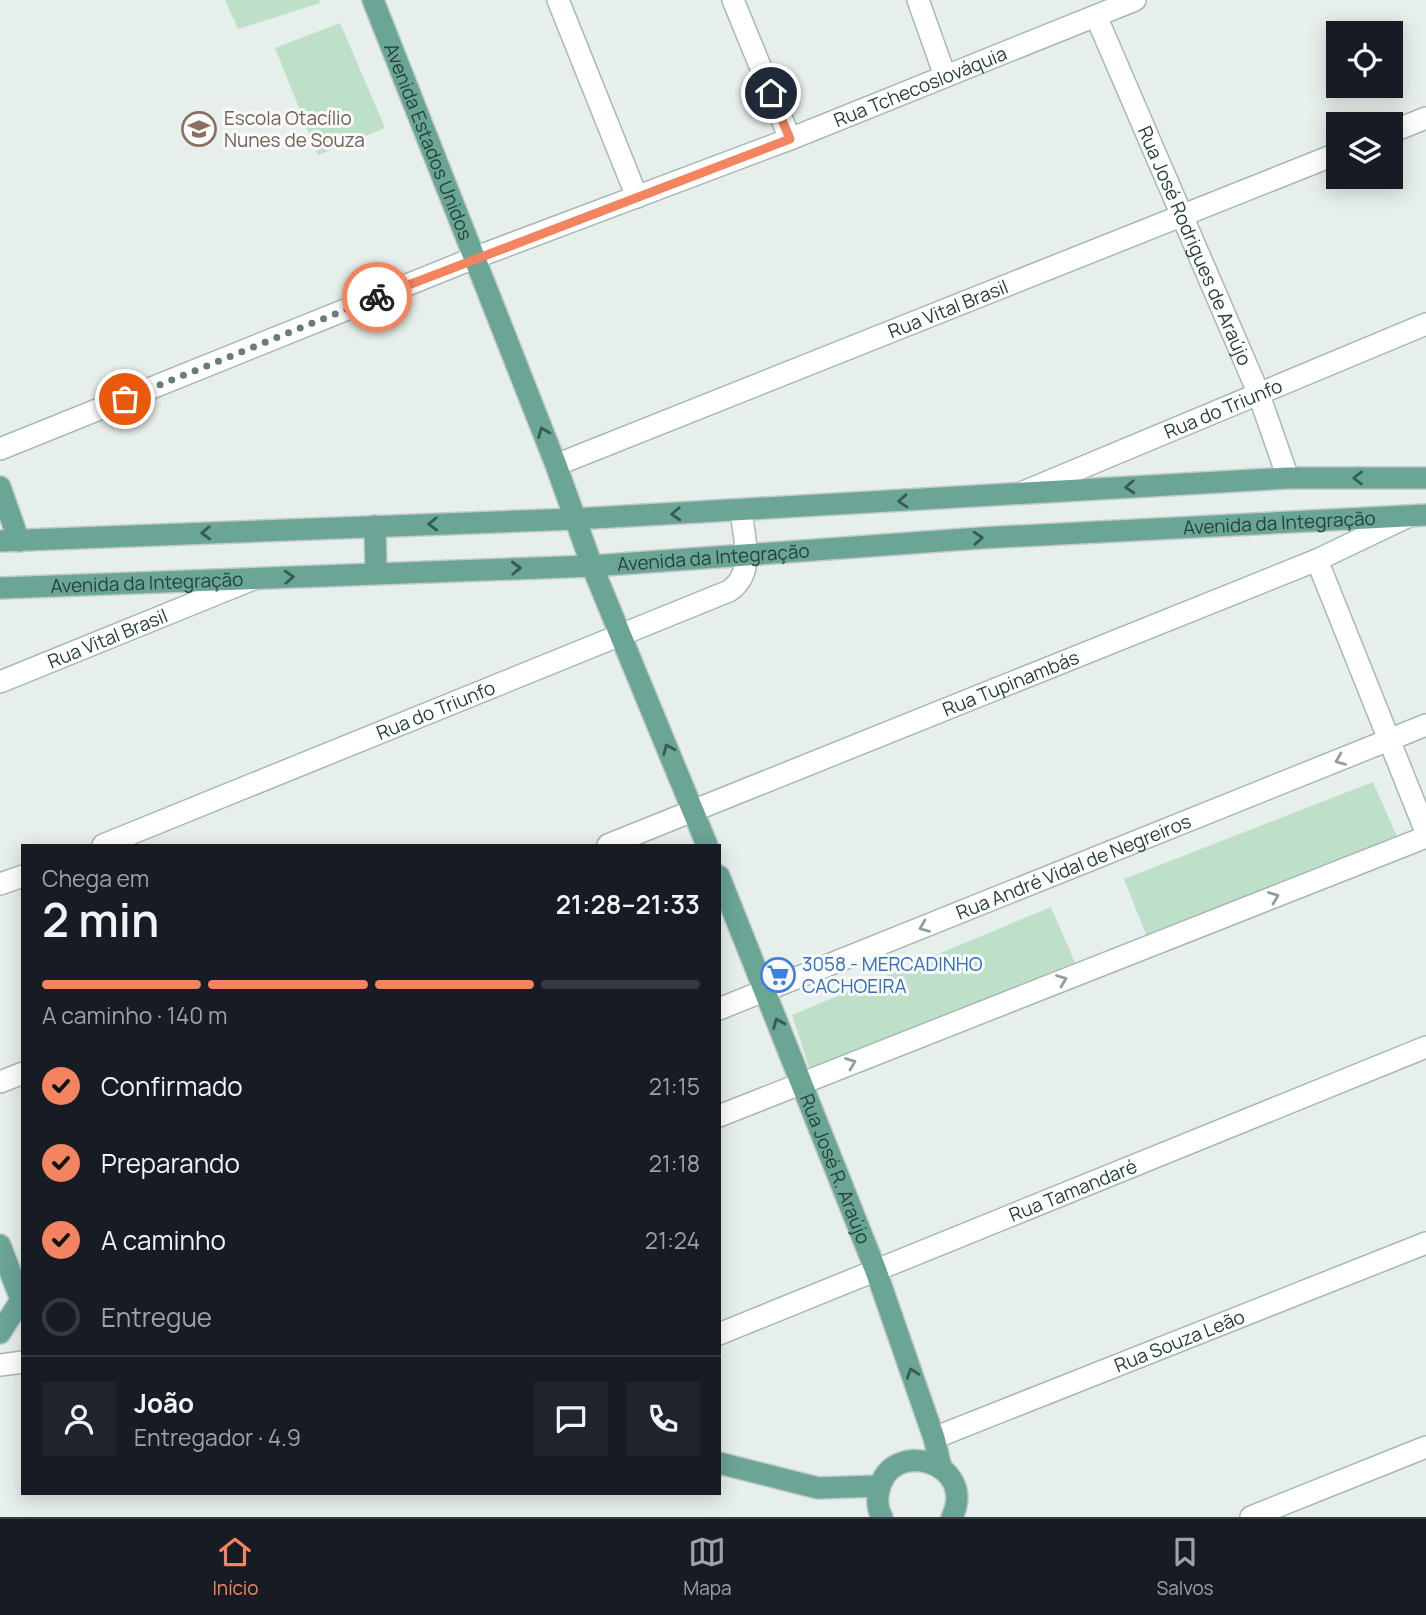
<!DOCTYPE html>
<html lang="pt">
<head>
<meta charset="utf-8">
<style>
	:root { --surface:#171b24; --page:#20242c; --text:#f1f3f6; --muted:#9ea1a6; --line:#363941; --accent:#f4845f }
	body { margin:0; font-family:Manrope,sans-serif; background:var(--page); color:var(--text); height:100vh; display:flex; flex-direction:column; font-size:26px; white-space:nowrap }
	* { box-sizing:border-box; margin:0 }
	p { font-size:23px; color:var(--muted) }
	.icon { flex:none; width:38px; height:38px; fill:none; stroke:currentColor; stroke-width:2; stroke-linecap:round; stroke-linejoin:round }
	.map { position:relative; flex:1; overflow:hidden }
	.drawer { position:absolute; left:21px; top:844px; width:700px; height:651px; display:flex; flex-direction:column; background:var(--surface); border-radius:0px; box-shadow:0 4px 18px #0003 }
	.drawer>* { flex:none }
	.buttons { position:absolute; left:1326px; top:21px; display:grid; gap:14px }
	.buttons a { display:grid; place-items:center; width:77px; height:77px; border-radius:0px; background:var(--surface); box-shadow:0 4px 18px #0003; font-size:35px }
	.pin { position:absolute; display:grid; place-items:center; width:60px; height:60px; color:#fff; margin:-30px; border:4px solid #fff; border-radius:50%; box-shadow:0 2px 7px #0007 }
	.courier { position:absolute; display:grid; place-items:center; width:70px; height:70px; margin:-35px; border:5px solid #f4845f; border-radius:50%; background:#fff; color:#222; box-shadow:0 2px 9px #0007 }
	.overview em { font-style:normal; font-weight:600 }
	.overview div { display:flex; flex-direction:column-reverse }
	.overview { display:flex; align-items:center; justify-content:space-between; height:119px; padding:0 21px }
	h1 { font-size:46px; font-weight:600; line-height:52px }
	.bar { display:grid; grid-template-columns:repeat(4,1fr); gap:10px 7px; align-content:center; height:84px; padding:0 21px }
	.bar i { height:9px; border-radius:5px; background:var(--line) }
	.bar .current { background:var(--accent) }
	.bar p { grid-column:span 4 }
	.line { display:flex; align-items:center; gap:18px; padding:0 21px; border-top:2px solid var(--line) }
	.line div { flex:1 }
	.round { display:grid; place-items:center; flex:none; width:74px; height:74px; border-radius:0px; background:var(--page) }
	ol { padding:0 21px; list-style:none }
	li { display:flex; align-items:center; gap:21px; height:77px }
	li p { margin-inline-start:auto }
	li .icon { padding:7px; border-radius:50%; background:var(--accent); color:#111; stroke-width:4 }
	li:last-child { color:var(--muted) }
	li i { width:38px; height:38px; border:4px solid var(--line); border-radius:50% }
	.tab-bar { display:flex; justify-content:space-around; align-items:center; height:98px; border-top:2px solid var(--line); background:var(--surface); font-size:19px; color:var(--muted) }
	.tab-bar a { display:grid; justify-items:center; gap:4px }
	.tab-bar .current { color:var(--accent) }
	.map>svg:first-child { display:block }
</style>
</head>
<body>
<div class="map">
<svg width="1426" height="1517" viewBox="0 0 1426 1517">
	<rect width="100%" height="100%" fill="#e6efeb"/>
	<!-- green -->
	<path fill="#bfe0c8" d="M 225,0 L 319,0 L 320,3 L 238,29 Z
		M 340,23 L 385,128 L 318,155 L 275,48 Z
		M 1373,782 L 1399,841 L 1151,947 L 1124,879 Z
		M 1051,907 L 1080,974 L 813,1079 L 792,1015 Z"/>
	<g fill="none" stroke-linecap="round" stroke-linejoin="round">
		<!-- minor casing -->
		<g stroke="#a8b8b2" stroke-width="24">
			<g id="minor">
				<path d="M 558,0 L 637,197"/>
				<path d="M 733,0 L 790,139"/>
				<path d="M 918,0 L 945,76"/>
				<path id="s1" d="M 1096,16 L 1258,392 L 1288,478"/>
				<path d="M 1391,132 L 1426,118"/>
				<path id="s2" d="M 0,449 L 474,258 L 790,139 L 1135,0"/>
				<path id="s3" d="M 556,465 L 1339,153"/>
				<path id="s4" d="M 1021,493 L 1426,324"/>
				<path d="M 1317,560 L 1426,832"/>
				<path id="s5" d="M 0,682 L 251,580"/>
				<path id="s6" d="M 103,845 L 729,591 C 756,573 744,539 741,511"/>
				<path id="s7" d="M 608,845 L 1317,560 L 1409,516"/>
				<path d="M 0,884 L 23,876"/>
				<path id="s8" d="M 719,1009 L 1426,725"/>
				<path d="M 0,1082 L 23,1073"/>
				<path d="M 719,1116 L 1426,837"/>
				<path id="s9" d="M 719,1334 L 1426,1047"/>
				<path d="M 0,1365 L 23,1362"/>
				<path id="s10" d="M 934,1438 L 1426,1243"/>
				<path d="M 1251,1517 L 1426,1447"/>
			</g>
		</g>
		<!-- major casing -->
		<g stroke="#c2cac8" stroke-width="24">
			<g id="major">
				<path id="s11" d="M 373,0 L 556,465 L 592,566 L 707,845"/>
				<path d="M 0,487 L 19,541"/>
				<path d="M 375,526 L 376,572"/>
				<path d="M 0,541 L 575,519 L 1288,478 L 1426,478"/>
				<path id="s12" d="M 0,588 L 592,566 L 981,538 L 1426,515"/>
				<path id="s13" d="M 719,876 L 876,1271 L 934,1438 L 941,1467"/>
				<path d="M 0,1245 L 21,1300 L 0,1333"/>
				<path d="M 719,1463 L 818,1488 L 879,1486"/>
				<path d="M 882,1517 C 877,1509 877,1499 879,1490 C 891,1436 978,1463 952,1517"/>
			</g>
		</g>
		<!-- minor -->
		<use href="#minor" stroke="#fff" stroke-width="21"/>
		<!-- major -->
		<use href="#major" stroke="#6aa596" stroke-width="21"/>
	</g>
	<!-- one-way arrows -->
	<defs><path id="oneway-chevron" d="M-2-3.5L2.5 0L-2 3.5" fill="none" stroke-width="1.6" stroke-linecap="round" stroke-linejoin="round" transform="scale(1.75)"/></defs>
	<g stroke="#365b51">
		<use href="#oneway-chevron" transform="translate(543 432) rotate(-112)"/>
		<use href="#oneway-chevron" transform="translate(1358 478) rotate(-180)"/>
		<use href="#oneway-chevron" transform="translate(1130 487) rotate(177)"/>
		<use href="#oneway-chevron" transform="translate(903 501) rotate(176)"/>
		<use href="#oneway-chevron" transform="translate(676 514) rotate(177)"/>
		<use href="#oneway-chevron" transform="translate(433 524) rotate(178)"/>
		<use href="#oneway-chevron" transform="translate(206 533) rotate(178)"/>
		<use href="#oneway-chevron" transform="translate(978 538) rotate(-4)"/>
		<use href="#oneway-chevron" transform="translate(516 568) rotate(-2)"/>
		<use href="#oneway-chevron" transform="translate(289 577) rotate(-3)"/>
		<use href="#oneway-chevron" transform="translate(668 749) rotate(-113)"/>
		<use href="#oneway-chevron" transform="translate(778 1023) rotate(-112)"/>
		<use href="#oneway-chevron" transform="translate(912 1373) rotate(-109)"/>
	</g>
	<g stroke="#92a09c">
		<use href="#oneway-chevron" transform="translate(1340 760) rotate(158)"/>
		<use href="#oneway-chevron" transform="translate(1274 897) rotate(-21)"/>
		<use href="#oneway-chevron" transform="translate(924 927) rotate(158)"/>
		<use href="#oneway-chevron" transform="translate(1062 980) rotate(-21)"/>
		<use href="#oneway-chevron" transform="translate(851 1063) rotate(-21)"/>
	</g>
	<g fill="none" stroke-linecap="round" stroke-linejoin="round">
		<!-- done -->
		<path stroke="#687f78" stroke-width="7" stroke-dasharray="0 12.6" d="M 125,399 L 377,297"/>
		<!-- route -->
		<path stroke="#f4845f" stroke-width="9" d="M 377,297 L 790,139 L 771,93"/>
	</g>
	<!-- icons -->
	<defs>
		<g id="school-ring" transform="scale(1.75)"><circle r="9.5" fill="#f7fbf9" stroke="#8d6e63" stroke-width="1.5"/><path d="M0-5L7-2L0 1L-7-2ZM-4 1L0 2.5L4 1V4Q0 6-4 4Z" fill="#8d6e63"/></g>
		<g id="supermarket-ring" transform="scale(1.75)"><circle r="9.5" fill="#f7fbf9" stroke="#3f7fe0" stroke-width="1.5"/><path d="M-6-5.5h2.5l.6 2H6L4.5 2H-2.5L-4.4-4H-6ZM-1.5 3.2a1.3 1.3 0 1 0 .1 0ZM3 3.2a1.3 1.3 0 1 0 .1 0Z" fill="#3f7fe0"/></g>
	</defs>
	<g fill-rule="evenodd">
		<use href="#school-ring" x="199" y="129"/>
		<use href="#supermarket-ring" x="778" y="975"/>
	</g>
	<g text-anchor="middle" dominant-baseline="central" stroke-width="6" stroke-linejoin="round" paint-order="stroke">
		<!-- street labels -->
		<g font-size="19" fill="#24423a" stroke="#f7fbf9">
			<text stroke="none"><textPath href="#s2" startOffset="989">Rua Tchecoslováquia</textPath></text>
			<text stroke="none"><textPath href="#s11" startOffset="152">Avenida Estados Unidos</textPath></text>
			<text stroke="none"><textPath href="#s1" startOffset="250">Rua José Rodrigues de Araújo</textPath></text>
			<text stroke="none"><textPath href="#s3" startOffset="422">Rua Vital Brasil</textPath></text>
			<text stroke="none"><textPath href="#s4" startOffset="219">Rua do Triunfo</textPath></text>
			<text stroke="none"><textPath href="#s12" startOffset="1281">Avenida da Integração</textPath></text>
			<text stroke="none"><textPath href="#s12" startOffset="714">Avenida da Integração</textPath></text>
			<text stroke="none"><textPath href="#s12" startOffset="147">Avenida da Integração</textPath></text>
			<text stroke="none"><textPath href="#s5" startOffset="116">Rua Vital Brasil</textPath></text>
			<text stroke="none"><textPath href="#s7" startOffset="434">Rua Tupinambás</textPath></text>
			<text stroke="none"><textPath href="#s6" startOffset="359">Rua do Triunfo</textPath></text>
			<text stroke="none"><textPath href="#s8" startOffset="382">Rua André Vidal de Negreiros</textPath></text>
			<text stroke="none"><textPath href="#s13" startOffset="315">Rua José R. Araújo</textPath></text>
			<text stroke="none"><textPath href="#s9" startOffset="382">Rua Tamandaré</textPath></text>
			<text stroke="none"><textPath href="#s10" startOffset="264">Rua Souza Leão</textPath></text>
		</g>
		<!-- education labels -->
		<g font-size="19" fill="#785e54" stroke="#f7fbf9" text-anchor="start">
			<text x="224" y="118">Escola Otacílio<tspan x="224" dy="22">Nunes de Souza</tspan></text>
		</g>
		<!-- shop labels -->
		<g font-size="19" fill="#366cbe" stroke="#f7fbf9" text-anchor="start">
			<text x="802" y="964">3058 - MERCADINHO<tspan x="802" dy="22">CACHOEIRA</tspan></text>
		</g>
	</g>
</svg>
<div class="buttons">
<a><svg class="icon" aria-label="locate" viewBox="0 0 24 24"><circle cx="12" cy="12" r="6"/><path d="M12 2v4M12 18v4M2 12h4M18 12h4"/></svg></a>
<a><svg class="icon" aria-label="layers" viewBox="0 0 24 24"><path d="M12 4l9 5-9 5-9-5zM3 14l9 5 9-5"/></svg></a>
</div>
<div class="pin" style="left:125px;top:399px;background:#ea580c"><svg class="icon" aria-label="bag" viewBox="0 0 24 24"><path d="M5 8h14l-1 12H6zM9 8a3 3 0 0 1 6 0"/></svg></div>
<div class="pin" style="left:771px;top:93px;background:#1f2937"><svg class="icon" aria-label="home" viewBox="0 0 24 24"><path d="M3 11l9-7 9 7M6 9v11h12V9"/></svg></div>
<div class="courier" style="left:377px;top:297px"><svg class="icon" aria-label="bike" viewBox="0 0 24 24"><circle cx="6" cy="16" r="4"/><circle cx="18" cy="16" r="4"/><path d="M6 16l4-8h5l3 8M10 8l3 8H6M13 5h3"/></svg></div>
<section class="drawer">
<div class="overview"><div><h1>2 min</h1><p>Chega em</p></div><em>21:28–21:33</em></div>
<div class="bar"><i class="current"></i><i class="current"></i><i class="current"></i><i></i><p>A caminho · 140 m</p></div>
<ol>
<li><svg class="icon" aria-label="check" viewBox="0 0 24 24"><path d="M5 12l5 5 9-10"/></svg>Confirmado<p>21:15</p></li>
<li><svg class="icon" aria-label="check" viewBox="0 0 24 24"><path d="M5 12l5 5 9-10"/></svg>Preparando<p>21:18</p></li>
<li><svg class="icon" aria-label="check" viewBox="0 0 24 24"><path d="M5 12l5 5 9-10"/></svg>A caminho<p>21:24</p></li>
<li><i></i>Entregue</li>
</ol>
<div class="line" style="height:126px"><a class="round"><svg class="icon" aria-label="person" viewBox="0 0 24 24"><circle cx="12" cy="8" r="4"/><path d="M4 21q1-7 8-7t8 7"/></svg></a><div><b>João</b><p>Entregador · 4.9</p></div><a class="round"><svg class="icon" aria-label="chat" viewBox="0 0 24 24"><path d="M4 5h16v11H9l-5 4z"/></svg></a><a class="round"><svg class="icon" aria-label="phone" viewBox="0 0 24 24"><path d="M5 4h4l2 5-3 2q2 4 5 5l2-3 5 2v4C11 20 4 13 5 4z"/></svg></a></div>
</section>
</div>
<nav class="tab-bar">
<a class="current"><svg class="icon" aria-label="home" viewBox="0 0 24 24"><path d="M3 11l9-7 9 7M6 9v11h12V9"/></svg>Início</a>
<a><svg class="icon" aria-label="map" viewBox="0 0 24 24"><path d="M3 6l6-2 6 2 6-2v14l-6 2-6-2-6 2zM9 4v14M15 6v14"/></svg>Mapa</a>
<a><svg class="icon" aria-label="saved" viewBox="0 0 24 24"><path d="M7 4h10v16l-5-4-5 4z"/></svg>Salvos</a>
</nav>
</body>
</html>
